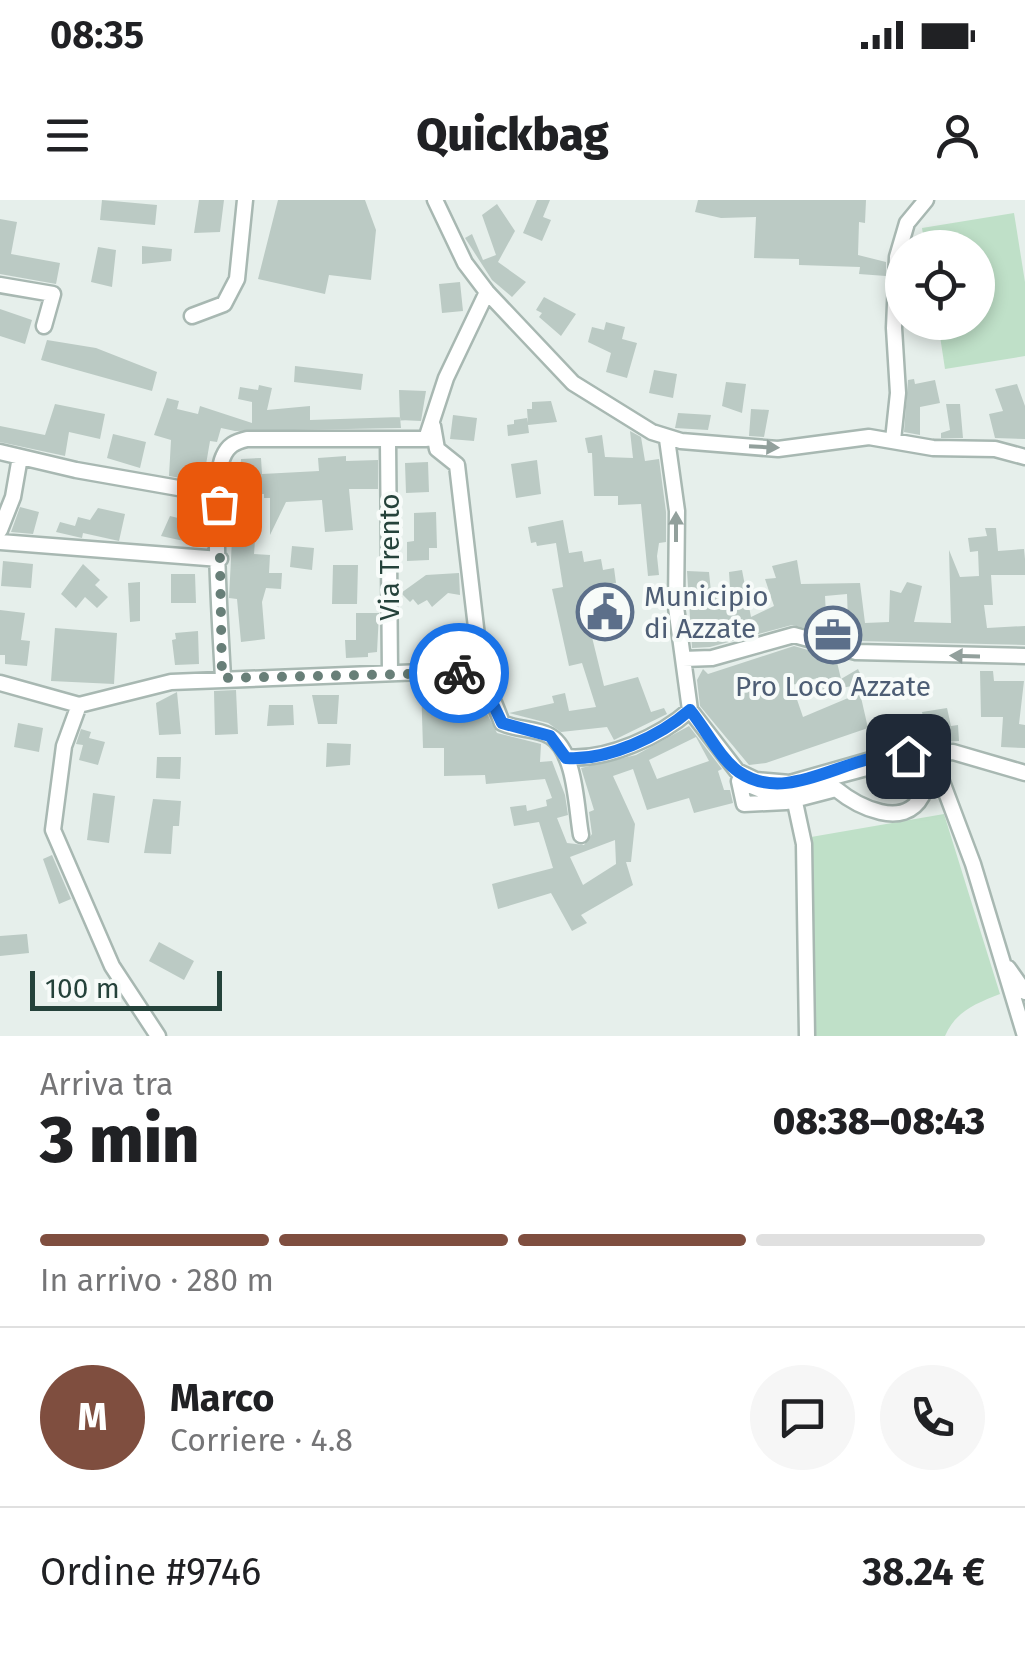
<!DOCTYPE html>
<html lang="it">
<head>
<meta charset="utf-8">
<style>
	:root { --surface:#fff; --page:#f6f6f6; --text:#202124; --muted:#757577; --line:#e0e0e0; --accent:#7f4e3f }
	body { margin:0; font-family:"Fira Sans",sans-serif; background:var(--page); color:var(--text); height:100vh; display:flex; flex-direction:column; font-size:38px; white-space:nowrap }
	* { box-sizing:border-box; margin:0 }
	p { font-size:32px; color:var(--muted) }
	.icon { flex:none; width:55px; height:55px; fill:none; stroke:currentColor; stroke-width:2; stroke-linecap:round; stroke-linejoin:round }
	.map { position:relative; height:836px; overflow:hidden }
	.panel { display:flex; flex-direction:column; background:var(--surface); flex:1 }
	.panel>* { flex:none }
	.tools { position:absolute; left:885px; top:30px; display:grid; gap:20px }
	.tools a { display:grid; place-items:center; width:110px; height:110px; border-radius:50%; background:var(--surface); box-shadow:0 5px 15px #0003; font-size:50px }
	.scale { position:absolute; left:30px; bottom:25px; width:192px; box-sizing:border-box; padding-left:10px; border:5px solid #24423a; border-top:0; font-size:28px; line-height:35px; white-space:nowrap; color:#24423a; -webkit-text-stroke:8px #f7fbf9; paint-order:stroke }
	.pin { position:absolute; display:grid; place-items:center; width:85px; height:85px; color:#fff; margin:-42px; border-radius:20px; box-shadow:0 5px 15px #0006 }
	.courier { position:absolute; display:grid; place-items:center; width:100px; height:100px; margin:-50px; border:8px solid #1a73e8; border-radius:50%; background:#fff; color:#222; box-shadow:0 2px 12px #0007 }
	.headline em { font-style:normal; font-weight:800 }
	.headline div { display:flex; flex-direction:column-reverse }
	.headline { display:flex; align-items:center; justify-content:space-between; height:170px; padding:0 40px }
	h1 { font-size:65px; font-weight:800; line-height:75px }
	.bar { display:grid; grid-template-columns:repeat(4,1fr); gap:15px 10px; align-content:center; height:120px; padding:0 40px }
	.bar i { height:12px; border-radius:8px; background:var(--line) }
	.bar .on { background:var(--accent) }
	.bar p { grid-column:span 4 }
	.line { display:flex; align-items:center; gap:25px; padding:0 40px; border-top:2px solid var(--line) }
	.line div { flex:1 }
	.round { display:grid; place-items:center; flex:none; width:105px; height:105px; border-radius:52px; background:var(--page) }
	.status { display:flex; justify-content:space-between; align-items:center; height:70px; padding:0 50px; background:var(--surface); direction:ltr }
	.status svg { height:28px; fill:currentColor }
	header { display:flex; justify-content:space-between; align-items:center; height:130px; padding:0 40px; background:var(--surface); font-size:45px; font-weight:800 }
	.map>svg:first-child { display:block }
</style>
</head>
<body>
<div class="status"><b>08:35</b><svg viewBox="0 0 49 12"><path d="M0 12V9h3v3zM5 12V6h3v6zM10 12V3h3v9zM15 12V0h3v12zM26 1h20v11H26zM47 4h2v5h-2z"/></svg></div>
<header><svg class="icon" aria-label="menu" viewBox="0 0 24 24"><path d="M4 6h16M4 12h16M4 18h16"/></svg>Quickbag<svg class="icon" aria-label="person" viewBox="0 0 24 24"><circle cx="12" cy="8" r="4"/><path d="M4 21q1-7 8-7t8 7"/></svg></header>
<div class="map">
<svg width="1025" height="836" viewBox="0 0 1025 836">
	<rect width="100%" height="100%" fill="#e6efeb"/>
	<!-- green -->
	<path fill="#bfe0c8" d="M 1014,13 L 1025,82 L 1025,156 L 945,169 L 938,123 L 978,122 L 978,48 L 925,47 L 922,28 Z
		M 944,614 L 1000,794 C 975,804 956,811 945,836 L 814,836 L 811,637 Z"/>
	<!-- building -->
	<path fill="#bbcac4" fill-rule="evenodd" d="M 102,0 L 157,5 L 155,25 L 100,20 Z
		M 199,0 L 224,0 L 220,32 L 194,33 Z
		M 278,0 L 365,0 L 376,30 L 371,80 L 329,75 L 325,94 L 258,79 Z
		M 537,0 L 550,0 L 543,17 L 551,20 L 542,41 L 523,33 Z
		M 698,0 L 866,0 L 865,23 L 859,22 L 858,55 L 886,62 L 886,76 L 859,74 L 860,67 L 799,65 L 799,59 L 754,58 L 756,17 L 721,18 L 695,12 Z
		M 497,4 L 515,31 L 498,62 L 526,82 L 512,97 L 492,80 L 465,38 L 472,34 L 483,60 L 496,55 L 482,15 Z
		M 0,19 L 17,22 L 11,54 L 60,63 L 56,84 L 0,74 Z
		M 142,46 L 172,49 L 171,61 L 142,64 Z
		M 98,47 L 116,50 L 112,87 L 91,82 Z
		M 460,82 L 463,111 L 442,113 L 439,84 Z
		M 544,97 L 576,114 L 561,136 L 539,117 L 542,113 L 536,110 Z
		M 0,109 L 32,120 L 25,144 L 0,136 Z
		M 606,122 L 625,127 L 622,139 L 637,143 L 627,178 L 606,172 L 611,153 L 588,142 L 592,127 L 604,130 Z
		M 47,140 L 96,148 L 157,172 L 152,191 L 41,160 Z
		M 295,166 L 363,174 L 361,190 L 294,182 Z
		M 654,170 L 677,174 L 673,198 L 649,193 Z
		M 914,179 L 915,184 L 935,180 L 940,203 L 920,207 L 920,235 L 904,232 L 908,180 Z
		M 726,182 L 746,184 L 742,213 L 722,206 Z
		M 1017,184 L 1025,206 L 1025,239 L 995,238 L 989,214 L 1003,211 L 995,189 Z
		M 259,185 L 272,188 L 267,210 L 310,206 L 310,220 L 400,217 L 401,228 L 235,231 L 221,228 L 217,242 L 210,241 L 203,282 L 169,276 L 171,240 L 154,235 L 167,198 L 179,201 L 177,209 L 198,214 L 200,206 L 252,223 L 252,202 L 238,199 L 240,187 L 258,190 Z
		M 399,190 L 426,191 L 421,221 L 400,220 Z
		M 551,201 L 557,222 L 528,225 L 529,233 L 508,236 L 507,225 L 514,224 L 514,220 L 527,218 L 528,223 L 527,209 L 532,209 L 532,202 Z
		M 55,204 L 105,214 L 100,239 L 69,232 L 65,256 L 0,242 L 0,226 L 45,235 Z
		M 946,204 L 960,204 L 963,238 L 941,238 L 941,233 L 950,230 Z
		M 751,209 L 769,210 L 764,237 L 749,236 Z
		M 678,213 L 711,215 L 708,230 L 675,228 Z
		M 453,215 L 477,218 L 474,241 L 450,239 Z
		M 630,231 L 641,237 L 645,261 L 659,259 L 666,312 L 666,342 L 659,343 L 657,356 L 659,375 L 648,376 L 641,304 L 618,305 L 618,296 L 594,296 L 592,253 L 588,253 L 585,238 L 602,235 L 605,257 L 633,258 Z
		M 113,234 L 146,242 L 140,268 L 107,258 Z
		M 346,256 L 346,261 L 378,260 L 378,289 L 349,289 L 353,330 L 325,332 L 322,300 L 286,302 L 270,335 L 270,298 L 264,298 L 264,294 L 238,294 L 241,259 L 261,258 L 262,274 L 319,271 L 318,258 Z
		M 537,260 L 541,294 L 516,298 L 511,264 Z
		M 428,262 L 429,292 L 406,293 L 405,263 Z
		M 20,307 L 39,312 L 33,334 L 11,332 Z
		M 98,308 L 125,314 L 119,341 L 83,333 L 82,338 L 56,332 L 60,322 L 75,326 L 78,317 L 90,320 Z
		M 436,312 L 437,348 L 429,348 L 429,360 L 407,361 L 407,342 L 414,341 L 414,313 Z
		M 170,316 L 194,322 L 193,343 L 161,336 Z
		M 563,320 L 569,353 L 582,351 L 584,362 L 601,359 L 603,370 L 614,368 L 616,383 L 610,384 L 619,418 L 589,425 L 604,486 L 638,477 L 651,512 L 664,508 L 667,514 L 614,540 L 607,527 L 561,532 L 548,523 L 509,513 L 554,503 L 552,496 L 565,493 L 569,511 L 596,507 L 582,463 L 569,466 L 552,389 L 563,387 L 556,343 L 537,346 L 536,342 L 531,343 L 528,327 Z
		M 985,328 L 996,328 L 998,351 L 1024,349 L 1025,359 L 1025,375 L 991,375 L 993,405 L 984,405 L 987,428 L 1025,426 L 1025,445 L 858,441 L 841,437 L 830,428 L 831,434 L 792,425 L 710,447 L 692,448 L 687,371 L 709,372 L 711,392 L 730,387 L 729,372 L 742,370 L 751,417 L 774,406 L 765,379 L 776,378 L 772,366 L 797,360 L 801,384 L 860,383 L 865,423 L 889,422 L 890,390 L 901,393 L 907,382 L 922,386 L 914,422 L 951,423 L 949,350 L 960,377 L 979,376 L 978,351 L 970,352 L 968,338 L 987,336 ZM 847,394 L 848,421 L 826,415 L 825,396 Z
		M 232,339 L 255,340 L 254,354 L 270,355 L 269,373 L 282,373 L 281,389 L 266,388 L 262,402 L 265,439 L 241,442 L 237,399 L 229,398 Z
		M 292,346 L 314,348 L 312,370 L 290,367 Z
		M 3,361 L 33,364 L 31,388 L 1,386 Z
		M 83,364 L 100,380 L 95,385 L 108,397 L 97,408 L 85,397 L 76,408 L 61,394 Z
		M 333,365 L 358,365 L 357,404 L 332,404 Z
		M 459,373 L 460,395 L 448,393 L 432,407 L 427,400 L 418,405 L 413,399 L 410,402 L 401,393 L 426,375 Z
		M 171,374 L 195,374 L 196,403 L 171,403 Z
		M 140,382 L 140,421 L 130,422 L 128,383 Z
		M 0,410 L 25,413 L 21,440 L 30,441 L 27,466 L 5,464 L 5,455 L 0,455 Z
		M 356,413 L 379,413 L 377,452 L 368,453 L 368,457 L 346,458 L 345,440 L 356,440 Z
		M 55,428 L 117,433 L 114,484 L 51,481 Z
		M 198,431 L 199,464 L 175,465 L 172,440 L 176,439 L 175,433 Z
		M 794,446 L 836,458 L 841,479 L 858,469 L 865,484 L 822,491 L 821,477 L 792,485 L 803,517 L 860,493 L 868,528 L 766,563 L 749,565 L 700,506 L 697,480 L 703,469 L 708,474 Z
		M 980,471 L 993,471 L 994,481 L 1024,481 L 1019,524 L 1025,525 L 1025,548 L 1001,547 L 1003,517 L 981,517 Z
		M 444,482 L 477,494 L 497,533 L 541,544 L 540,562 L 552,561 L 565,595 L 568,615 L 557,618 L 567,643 L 584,645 L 592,634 L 589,612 L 594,610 L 581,568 L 636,555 L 689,526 L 722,569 L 718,571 L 724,590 L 730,590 L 733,603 L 694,613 L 689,598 L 647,610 L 633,569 L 613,576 L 635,624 L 631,662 L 626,662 L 633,685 L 581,715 L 587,723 L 572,731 L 551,693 L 498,709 L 492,684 L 553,668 L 539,622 L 514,626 L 510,607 L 526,605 L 527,611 L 547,606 L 546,600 L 552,598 L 545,579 L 486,584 L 485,575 L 444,576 L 444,548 L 423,548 L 421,483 ZM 696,537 L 709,561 L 657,579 L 649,560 ZM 615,640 L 616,664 L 583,685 L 570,657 Z
		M 236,490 L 238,534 L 215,535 L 214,491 Z
		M 177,492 L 181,534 L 159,535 L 156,503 Z
		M 312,495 L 339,495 L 337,524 L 318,524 Z
		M 269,505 L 293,505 L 294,525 L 267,526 Z
		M 947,508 L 951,526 L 958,525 L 959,541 L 940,542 L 925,525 L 922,512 Z
		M 18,523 L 43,528 L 39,552 L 14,547 Z
		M 81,529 L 91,532 L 89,538 L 105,542 L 98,565 L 79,560 L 83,545 L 76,544 Z
		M 327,543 L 351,544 L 350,565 L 326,567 Z
		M 157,557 L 181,557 L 180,579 L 156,578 Z
		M 93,593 L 115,596 L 109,643 L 87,640 Z
		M 153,599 L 181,601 L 179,626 L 173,626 L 171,654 L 144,653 Z
		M 52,655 L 71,699 L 59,704 L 43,659 Z
		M 27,734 L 29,753 L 0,756 L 0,736 Z
		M 159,742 L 194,761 L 184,780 L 149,761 Z"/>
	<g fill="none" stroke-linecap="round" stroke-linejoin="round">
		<!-- minor casing -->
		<g stroke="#a8b8b2" stroke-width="19">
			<path id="minor" d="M 435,0 L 465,63 L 487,92 L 573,183 L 652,232 L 681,241 L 778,249 L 869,237 L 933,248 L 995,249 L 1025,257
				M 0,85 L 53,94 L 44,126
				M 192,116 L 224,104 L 237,79 L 245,0
				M 433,226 L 437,249 L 457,265 L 479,453 L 474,477
				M 667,239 L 677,311 L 676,407 L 690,510 L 737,571 L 756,580 L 790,583 L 888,555 L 908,556 L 928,564 L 941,579 L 973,664 L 1025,836
				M 893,240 L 898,193 L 894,128 L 897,57 L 907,23 L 926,0
				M 388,241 L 390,473
				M 0,252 L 76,270 L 218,295
				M 0,330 L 13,297 L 20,257
				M 0,342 L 220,359
				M 683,459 L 712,458 L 794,435 L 856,452 L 1025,456
				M 223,478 C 221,436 210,286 223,257 C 228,245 235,242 247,239 L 426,239 L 446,178 L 487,92
				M 0,483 L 79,505 L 171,482 L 448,471 C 488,480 488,487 502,523 C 517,530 536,528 550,536 C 576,552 576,608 581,635
				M 79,505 L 64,546 L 53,630 L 112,766 L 158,836
				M 566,557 C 607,561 661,536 690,510
				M 893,561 L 913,572 L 916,595 L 922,596 C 904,630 858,607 836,589 L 786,602 L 744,604 L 739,581 L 761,590 L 784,590 Z
				M 928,564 L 937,553 L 953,552 L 1025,573
				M 793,593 L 804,644 L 807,836
				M 1008,768 L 1025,792"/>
		</g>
		<!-- minor -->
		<use href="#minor" stroke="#fff" stroke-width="14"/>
	</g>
	<!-- one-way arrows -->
	<defs><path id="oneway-solid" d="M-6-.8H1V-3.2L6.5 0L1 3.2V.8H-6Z" transform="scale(2.5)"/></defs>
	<g fill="#92a09c">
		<use href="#oneway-solid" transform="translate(764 247) rotate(3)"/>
		<use href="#oneway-solid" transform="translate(676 327) rotate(-90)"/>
		<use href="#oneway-solid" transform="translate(965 456) rotate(-178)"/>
	</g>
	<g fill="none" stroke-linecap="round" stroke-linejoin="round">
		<!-- done -->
		<path stroke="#687f78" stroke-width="10" stroke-dasharray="0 18" d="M 219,304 L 222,478 L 459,473"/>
		<!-- route -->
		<path stroke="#1a73e8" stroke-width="12" d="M 459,473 L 482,481 L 502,523 L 550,536 L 566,558 C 608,561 660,536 690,510 C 705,528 720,559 739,572 C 792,608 853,547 908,556"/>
	</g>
	<!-- icons -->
	<defs>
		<g id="civic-ring" transform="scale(2.875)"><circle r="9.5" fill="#f7fbf9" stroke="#5c6f8a" stroke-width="1.5"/><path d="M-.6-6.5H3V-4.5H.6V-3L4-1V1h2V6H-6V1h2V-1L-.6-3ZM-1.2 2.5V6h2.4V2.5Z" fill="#5c6f8a"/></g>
		<g id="office-ring" transform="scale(2.875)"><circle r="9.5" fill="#f7fbf9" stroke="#5c6f8a" stroke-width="1.5"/><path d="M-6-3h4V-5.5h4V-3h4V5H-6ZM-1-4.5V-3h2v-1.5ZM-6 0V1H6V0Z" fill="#5c6f8a"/></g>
	</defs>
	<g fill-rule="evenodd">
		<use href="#civic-ring" x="605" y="412"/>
		<use href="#office-ring" x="833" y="435"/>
	</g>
	<g text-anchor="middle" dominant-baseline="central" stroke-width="8" stroke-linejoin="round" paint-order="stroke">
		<!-- street labels -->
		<g font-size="28" fill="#24423a" stroke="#f7fbf9">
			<text transform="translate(389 357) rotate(-90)">Via Trento</text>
		</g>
		<!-- service labels -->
		<g font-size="28" fill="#4e5e75" stroke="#f7fbf9" text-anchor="start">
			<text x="644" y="396">Municipio<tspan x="644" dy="32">di Azzate</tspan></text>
			<text x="833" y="486" text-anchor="middle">Pro Loco Azzate</text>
		</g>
	</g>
</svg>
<div class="tools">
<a><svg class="icon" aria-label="locate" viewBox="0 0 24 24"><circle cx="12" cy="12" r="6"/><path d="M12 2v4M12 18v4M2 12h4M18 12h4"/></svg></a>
</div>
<div class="scale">100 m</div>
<div class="pin" style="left:219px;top:304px;background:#ea580c"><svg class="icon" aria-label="bag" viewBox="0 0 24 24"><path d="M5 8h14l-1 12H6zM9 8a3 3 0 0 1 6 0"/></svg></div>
<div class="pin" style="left:908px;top:556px;background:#1f2937"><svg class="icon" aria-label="home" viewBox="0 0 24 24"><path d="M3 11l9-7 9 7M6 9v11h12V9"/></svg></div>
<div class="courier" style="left:459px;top:473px"><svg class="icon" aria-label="bike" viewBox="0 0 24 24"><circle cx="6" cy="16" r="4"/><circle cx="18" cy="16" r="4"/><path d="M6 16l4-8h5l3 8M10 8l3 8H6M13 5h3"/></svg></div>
</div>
<section class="panel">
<div class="headline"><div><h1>3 min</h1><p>Arriva tra</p></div><em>08:38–08:43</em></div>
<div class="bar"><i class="on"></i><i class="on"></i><i class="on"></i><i></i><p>In arrivo · 280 m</p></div>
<div class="line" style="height:180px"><b class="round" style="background:var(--accent);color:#fff">M</b><div><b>Marco</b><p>Corriere · 4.8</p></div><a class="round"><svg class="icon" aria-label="chat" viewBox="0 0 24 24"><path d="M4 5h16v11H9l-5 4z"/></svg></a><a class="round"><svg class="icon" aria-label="phone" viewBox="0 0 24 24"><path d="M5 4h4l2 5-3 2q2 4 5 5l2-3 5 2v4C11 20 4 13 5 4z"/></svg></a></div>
<div class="line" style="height:130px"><div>Ordine #9746</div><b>38.24 €</b></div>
</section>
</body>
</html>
